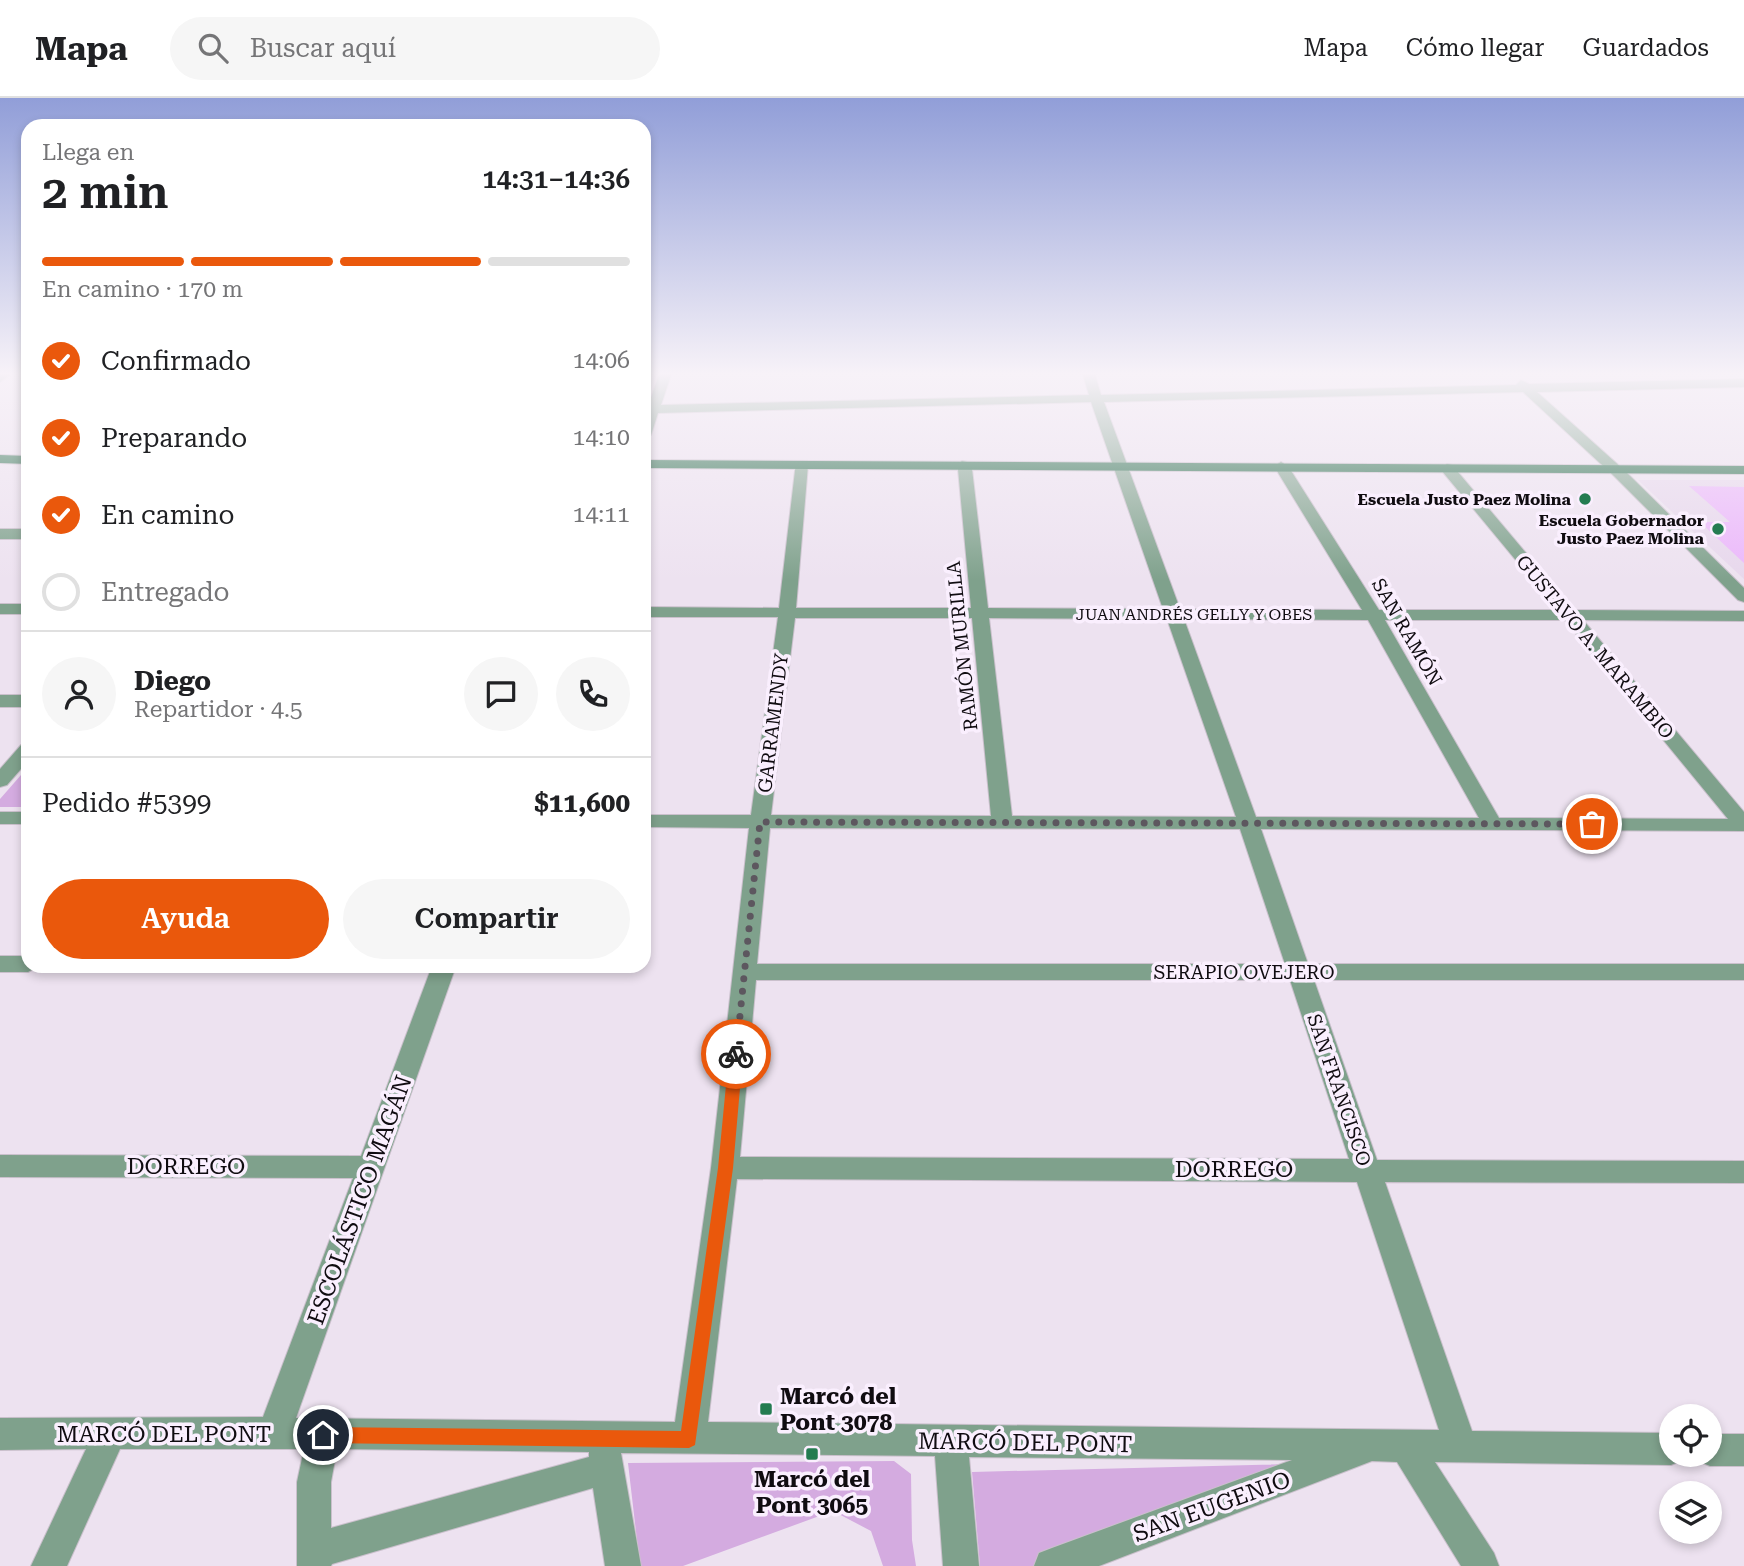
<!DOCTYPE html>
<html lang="es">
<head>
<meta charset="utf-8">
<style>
	:root { --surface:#fff; --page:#f6f6f6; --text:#202124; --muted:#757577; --line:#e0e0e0; --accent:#ea580c }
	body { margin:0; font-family:"Roboto Serif",serif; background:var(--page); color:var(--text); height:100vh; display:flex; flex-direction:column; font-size:26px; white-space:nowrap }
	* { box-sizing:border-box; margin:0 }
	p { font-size:23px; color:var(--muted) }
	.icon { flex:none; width:38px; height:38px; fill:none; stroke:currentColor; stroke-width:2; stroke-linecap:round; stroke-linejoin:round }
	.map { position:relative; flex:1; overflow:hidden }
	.sheet { position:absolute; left:21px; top:21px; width:630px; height:854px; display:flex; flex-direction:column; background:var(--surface); border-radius:21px; box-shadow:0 4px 10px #0003 }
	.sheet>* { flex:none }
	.tools { position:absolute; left:1659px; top:1306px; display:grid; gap:14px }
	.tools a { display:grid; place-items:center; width:63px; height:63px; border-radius:50%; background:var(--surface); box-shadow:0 4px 10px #0003; font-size:35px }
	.pin { position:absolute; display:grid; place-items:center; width:60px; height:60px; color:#fff; margin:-30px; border:4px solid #fff; border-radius:50%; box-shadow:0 2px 7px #0007 }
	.courier { position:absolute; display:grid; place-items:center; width:70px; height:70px; margin:-35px; border:5px solid #ea580c; border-radius:50%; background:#fff; color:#222; box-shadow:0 2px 9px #0007 }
	.overview em { font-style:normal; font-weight:600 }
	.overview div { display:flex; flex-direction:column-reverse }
	.overview { display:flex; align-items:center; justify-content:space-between; height:119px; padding:0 21px }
	h1 { font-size:46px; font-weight:600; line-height:52px }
	.bar { display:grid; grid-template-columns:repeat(4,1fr); gap:10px 7px; align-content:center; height:84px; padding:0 21px }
	.bar i { height:9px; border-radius:5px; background:var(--line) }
	.bar .selected { background:var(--accent) }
	.bar p { grid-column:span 4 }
	.line { display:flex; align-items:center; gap:18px; padding:0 21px; border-top:2px solid var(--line) }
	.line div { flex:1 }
	.round { display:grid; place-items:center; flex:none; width:74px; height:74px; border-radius:37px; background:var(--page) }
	ol { padding:0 21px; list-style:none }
	li { display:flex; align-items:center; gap:21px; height:77px }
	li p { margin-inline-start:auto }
	li .icon { padding:7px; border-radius:50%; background:var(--accent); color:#fff; stroke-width:4 }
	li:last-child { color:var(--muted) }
	li i { width:38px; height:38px; border:4px solid var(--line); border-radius:50% }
	.primary-button { display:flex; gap:14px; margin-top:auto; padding:14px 21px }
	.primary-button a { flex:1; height:80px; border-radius:42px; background:var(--accent); color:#fff; font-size:28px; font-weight:600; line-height:80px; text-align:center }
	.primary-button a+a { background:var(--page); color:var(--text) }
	header { display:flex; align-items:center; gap:42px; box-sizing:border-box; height:98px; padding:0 35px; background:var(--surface); border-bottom:2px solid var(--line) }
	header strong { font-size:33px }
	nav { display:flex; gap:38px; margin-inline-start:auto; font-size:24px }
	.search { width:490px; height:63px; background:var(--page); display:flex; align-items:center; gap:18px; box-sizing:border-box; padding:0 24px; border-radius:38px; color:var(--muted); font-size:26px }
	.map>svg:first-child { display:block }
</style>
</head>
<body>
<header>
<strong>Mapa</strong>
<div class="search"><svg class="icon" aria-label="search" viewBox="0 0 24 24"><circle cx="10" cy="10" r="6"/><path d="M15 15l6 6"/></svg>Buscar aquí</div>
<nav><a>Mapa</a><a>Cómo llegar</a><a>Guardados</a></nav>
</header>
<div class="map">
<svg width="1744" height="1468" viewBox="0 0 1744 1468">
	<rect width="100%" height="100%" fill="#ede2f0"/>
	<!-- built -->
	<path fill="#e7d7ec" d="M 1638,382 L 1744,382 L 1744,481 Z"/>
	<!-- green -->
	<path fill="#d4abe0" d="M 28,669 L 28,709 L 0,709 L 0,701 Z
		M 894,1363 L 911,1376 L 912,1442 L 916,1468 L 883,1468 L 871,1433 L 833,1413 L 683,1468 L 640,1468 L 628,1365 Z
		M 1292,1366 L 1044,1468 L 980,1468 L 972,1374 Z"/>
	<!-- building -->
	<path fill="#ebb6fb" d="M 1689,388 L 1744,389 L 1744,465 L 1700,424 L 1730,424 Z"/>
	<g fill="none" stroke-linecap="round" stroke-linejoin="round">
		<!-- minor casing -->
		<g stroke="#cac0cc" stroke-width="2">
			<path id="minor" d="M 0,277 L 9,277 L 0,284 Z
				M 659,277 L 671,277 L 661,307 L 1089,297 L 1083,277 L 1095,277 L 1101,297 L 1516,287 L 1521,282 L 1529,286 L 1744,281 L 1744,289 L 1537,294 L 1624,372 L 1744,490 L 1744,504 L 1738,502 L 1614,378 L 1523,294 L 1104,304 L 1180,511 L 1362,512 L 1274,368 L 1281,364 L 1288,368 L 1379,512 L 1557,512 L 1442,373 L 1440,370 L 1447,366 L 1452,367 L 1574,512 L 1744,513 L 1744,523 L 1583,522 L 1744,714 L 1744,733 L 1261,731 L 1308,866 L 1744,866 L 1744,882 L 1314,882 L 1377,1062 L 1744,1063 L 1744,1085 L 1385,1084 L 1472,1333 L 1671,1335 L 1671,1356 L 1685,1356 L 1683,1362 L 1671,1367 L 1435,1364 L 1494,1455 L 1499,1468 L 1461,1468 L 1397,1364 L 1372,1363 L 1099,1468 L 1034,1468 L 1039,1455 L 1052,1450 L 1292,1362 L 969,1359 L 979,1468 L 943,1468 L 935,1358 L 621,1355 L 641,1468 L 605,1468 L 593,1390 L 332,1466 L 331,1468 L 297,1468 L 297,1384 L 304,1351 L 120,1351 L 67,1468 L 31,1468 L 86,1351 L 0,1352 L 0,1320 L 263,1319 L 353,1080 L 0,1079 L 0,1057 L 361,1058 L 432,868 L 456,868 L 296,1320 L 675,1324 L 711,1070 L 749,730 L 644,729 L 644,717 L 751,717 L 778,519 L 644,519 L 644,509 L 779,510 L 796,364 L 801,363 L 808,367 L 796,510 L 971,510 L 958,371 L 955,367 L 962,363 L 967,364 L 972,371 L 988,510 L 1163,511 L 1091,304 L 658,315 L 651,337 L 644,341 L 644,319 ZM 795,520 L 972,520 L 991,718 L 771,717 ZM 989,520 L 1167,521 L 1236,719 L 1012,718 ZM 1184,521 L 1368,522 L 1479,720 L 1256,719 ZM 1385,522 L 1565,522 L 1728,721 L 1499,720 ZM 770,730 L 1240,731 L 1285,866 L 757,866 ZM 756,882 L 1290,882 L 1349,1061 L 740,1059 ZM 737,1081 L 1357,1084 L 1439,1332 L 708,1324 ZM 337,1351 L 589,1354 L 589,1359 L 331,1430 L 331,1384 Z
				M 0,431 L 28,431 L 28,441 L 0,441 Z
				M 0,506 L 28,506 L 28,516 L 0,516 Z
				M 0,597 L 28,597 L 28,609 L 0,609 Z
				M 28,645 L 28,663 L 7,687 L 0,689 L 0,671 L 21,647 Z
				M 0,714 L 28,714 L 28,726 L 0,726 Z
				M 0,858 L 28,858 L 28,868 L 39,868 L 28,874 L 0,874 Z
				M 1710,1336 L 1744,1336 L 1744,1368 L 1710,1368 L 1698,1363 L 1695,1356 L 1710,1356 Z"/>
		</g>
		<!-- major casing -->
		<g stroke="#cac0cc" stroke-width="2">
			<path id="major" d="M 0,357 L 28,358 L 28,366 L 0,365 Z
				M 644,362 L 1744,368 L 1744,376 L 644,370 Z"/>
		</g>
		<!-- minor -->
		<use href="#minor" fill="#7fa18c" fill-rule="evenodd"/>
		<!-- major -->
		<use href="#major" fill="#1e6642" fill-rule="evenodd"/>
	</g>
	<!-- sky -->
	<linearGradient id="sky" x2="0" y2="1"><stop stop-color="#919ed8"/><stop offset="0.57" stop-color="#f7f2f8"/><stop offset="1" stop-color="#f7f2f8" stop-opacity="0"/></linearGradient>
	<rect width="1744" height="483" fill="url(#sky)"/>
	<!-- route -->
	<path fill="#ea580c" d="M 736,951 L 743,956 L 733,1070 L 695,1347 L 689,1350 L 323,1345 L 316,1343 L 314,1337 L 316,1331 L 323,1329 L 681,1333 L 718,1070 L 729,956 Z"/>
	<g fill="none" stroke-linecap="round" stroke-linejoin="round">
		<!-- done -->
		<path stroke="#5d575f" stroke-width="7" stroke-dasharray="0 12.6" d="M 736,956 L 760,724 L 1592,726"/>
	</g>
	<!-- markers -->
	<g fill="#247c51" stroke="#faeffe" stroke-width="2.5">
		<circle cx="1585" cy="401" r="7"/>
		<circle cx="1718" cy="431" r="7"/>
		<rect x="759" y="1304" width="14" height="14" rx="3.5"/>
		<rect x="805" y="1349" width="14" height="14" rx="3.5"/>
	</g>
	<g text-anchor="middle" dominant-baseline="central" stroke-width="7" stroke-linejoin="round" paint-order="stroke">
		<!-- far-poi labels -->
		<g font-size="16" font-weight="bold" fill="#100c11" stroke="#faeffe" text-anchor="end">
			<text x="1571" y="401">Escuela Justo Paez Molina</text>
			<text x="1704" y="422">Escuela Gobernador<tspan x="1704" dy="18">Justo Paez Molina</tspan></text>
		</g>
		<!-- far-street labels -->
		<g font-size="16" fill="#100c11" stroke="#faeffe">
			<text x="1194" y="516">JUAN ANDRÉS GELLY Y OBES</text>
		</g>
		<!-- street labels -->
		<g font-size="19" fill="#100c11" stroke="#faeffe">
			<text transform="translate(1407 534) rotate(60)">SAN RAMÓN</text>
			<text transform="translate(962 548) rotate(-96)">RAMÓN MURILLA</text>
			<text transform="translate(1595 549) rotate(50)">GUSTAVO A. MARAMBIO</text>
			<text transform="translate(773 625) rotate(-83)">GARRAMENDY</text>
			<text x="1244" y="874">SERAPIO OVEJERO</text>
			<text transform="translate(1339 992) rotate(71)">SAN FRANCISCO</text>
		</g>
		<!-- near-street labels -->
		<g font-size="23" fill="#100c11" stroke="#faeffe">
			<text x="186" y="1068">DORREGO</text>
			<text x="1234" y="1071">DORREGO</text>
			<text transform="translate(360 1102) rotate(-70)">ESCOLÁSTICO MAGÁN</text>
			<text x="164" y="1336">MARCÓ DEL PONT</text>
			<text transform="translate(1025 1345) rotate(1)">MARCÓ DEL PONT</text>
			<text transform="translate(1212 1409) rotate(-20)">SAN EUGENIO</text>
		</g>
		<!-- near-poi labels -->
		<g font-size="23" font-weight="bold" fill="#100c11" stroke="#faeffe" text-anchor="start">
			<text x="780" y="1298">Marcó del<tspan x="780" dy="26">Pont 3078</tspan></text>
			<text x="812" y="1381" text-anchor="middle">Marcó del<tspan x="812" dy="26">Pont 3065</tspan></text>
		</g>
	</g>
</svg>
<div class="tools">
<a><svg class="icon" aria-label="locate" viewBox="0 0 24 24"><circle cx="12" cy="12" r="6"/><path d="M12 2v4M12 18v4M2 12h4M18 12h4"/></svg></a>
<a><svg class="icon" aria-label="layers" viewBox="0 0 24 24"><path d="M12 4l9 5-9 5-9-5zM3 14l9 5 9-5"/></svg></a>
</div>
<div class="pin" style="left:1592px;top:726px;background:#ea580c"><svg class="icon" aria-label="bag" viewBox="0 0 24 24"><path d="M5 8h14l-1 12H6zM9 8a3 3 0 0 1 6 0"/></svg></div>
<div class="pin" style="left:323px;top:1337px;background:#1f2937"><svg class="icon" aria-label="home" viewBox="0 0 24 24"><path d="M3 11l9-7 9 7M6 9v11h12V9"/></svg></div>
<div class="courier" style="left:736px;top:956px"><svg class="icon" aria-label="bike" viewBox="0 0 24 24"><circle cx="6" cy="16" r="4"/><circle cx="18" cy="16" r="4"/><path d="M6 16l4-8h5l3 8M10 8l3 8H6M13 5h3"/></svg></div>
<section class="sheet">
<div class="overview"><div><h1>2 min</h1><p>Llega en</p></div><em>14:31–14:36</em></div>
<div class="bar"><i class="selected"></i><i class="selected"></i><i class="selected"></i><i></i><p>En camino · 170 m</p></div>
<ol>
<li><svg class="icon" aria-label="check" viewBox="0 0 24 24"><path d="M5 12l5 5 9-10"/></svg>Confirmado<p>14:06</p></li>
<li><svg class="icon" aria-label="check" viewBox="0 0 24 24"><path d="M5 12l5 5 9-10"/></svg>Preparando<p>14:10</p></li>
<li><svg class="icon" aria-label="check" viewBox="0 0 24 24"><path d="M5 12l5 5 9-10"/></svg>En camino<p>14:11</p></li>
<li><i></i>Entregado</li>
</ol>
<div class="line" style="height:126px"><a class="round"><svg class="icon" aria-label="person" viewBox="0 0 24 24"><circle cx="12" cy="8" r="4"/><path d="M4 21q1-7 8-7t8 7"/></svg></a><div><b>Diego</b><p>Repartidor · 4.5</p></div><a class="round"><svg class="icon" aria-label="chat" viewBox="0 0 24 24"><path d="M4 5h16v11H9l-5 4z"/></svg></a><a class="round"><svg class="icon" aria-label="phone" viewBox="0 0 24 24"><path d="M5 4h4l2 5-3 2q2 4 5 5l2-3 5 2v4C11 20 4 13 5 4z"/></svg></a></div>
<div class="line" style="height:91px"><div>Pedido #5399</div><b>$11,600</b></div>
<div class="primary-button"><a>Ayuda</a><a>Compartir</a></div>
</section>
</div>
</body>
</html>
